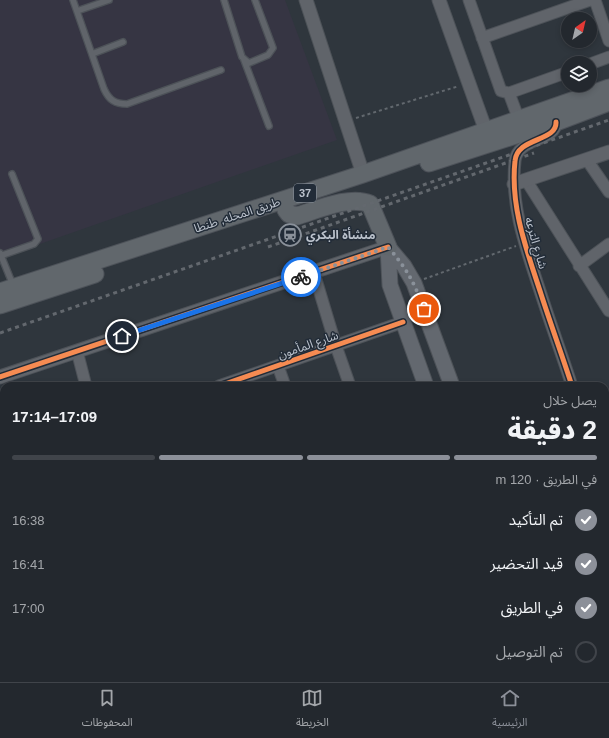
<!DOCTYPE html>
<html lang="ar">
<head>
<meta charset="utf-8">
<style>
	:root { --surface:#23282e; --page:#2f343a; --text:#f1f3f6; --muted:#a3a6aa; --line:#40444a; --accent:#8c9099 }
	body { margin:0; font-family:Arial,"Noto Sans Arabic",sans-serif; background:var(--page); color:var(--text); direction:rtl; height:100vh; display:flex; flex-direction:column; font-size:15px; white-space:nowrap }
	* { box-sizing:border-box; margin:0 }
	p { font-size:13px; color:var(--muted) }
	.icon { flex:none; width:22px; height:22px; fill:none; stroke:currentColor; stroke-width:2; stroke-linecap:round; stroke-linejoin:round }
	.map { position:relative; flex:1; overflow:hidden; direction:ltr }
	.side { position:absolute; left:0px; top:382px; width:609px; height:300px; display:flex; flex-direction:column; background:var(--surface); border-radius:12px 12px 0 0; box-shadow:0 2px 6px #0003,0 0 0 1px var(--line); direction:rtl }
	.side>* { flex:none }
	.needle { width:26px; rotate:34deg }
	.buttons { position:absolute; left:561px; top:12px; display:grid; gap:8px }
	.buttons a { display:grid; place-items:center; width:36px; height:36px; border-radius:50%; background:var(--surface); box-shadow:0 2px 6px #0003,0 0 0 1px var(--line); font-size:20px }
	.pin { position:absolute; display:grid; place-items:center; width:34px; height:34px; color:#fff; margin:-17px; border:2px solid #fff; border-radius:50%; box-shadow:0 1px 4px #0007 }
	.courier { position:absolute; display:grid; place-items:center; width:40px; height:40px; margin:-20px; border:3px solid #1a73e8; border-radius:50%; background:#fff; color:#222; box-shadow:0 1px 5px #0007 }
	.head em { font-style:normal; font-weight:800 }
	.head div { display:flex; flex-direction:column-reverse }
	.head { display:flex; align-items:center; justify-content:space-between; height:68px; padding:0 12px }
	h1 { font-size:26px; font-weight:800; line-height:30px }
	.bar { display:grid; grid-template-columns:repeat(4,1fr); gap:6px 4px; align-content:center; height:48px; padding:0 12px }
	.bar i { height:5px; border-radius:3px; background:var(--line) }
	.bar .on { background:var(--accent) }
	.bar p { grid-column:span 4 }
	ol { padding:0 12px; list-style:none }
	li { display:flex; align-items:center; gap:12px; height:44px }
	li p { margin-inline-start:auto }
	li .icon { padding:4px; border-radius:50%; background:var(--accent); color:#fff; stroke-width:4 }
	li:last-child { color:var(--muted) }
	li i { width:22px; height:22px; border:2px solid var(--line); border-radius:50% }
	.tab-bar { display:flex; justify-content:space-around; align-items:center; height:56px; border-top:1px solid var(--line); background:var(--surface); font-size:11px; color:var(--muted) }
	.tab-bar a { display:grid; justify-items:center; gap:2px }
	.tab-bar .on { color:var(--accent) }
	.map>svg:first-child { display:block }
</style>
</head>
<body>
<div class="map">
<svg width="609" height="682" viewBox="0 0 609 682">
	<rect width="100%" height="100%" fill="#2f363d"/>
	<!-- medical -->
	<path fill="#363543" d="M 0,0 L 285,0 L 337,140 L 0,258 Z"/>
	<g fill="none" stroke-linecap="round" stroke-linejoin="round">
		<!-- service casing -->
		<g stroke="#4d5258" stroke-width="8">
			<path id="service" d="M 73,0 L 104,89 C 109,100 115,104 127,104 L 221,70
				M 224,0 L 242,57 L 249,63 L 268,55 L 273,48 L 255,0
				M 77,11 L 109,0
				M 92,54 L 123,42
				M 244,60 L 269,126
				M 0,253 L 13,285
				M 0,256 L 34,244 L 38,239 L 12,174
				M 605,640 L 609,639
				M 35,678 L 36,682
				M 601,678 L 603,682"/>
		</g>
		<!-- minor casing -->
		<g stroke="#4d5258" stroke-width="13">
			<path id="minor" d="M 469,0 L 501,91 L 509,93 L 568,72
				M 595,0 L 609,41
				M 482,38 L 590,0
				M 590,64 L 609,57
				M 509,93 L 519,120
				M 556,122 C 557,142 517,137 515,161 C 510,207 527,251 541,294 C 551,325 562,355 572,386
				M 587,160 L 609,192
				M 526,180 L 609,311
				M 579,266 L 609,244
				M 314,273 L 336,346 L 350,386
				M 77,351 L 86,386
				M 278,366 L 285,386
				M 219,386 L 403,322
				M 605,453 L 609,449
				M 0,462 L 4,460
				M 605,476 L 609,484
				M 0,517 L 4,528
				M 0,658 L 4,656
				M 191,678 L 192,682
				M 257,678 L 259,682
				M 324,678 L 326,682
				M 390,678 L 391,682
				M 456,678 L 457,682
				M 11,682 L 22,678"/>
		</g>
		<!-- tertiary casing -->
		<g stroke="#4d5258" stroke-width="15">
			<path id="tertiary" d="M 306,0 L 363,174
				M 439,0 L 486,131
				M 514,184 L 609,152
				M 0,377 L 388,247"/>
		</g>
		<!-- secondary casing -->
		<g stroke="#4d5258" stroke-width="17">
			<path id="secondary" d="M 388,247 L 404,266 L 414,283 L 452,386
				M 388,247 L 390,285 L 426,386
				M 526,678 L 527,682
				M 553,678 L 554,682"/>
		</g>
		<!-- primary casing -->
		<g stroke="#4d5259" stroke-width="19">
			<path id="primary" d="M 429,163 L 556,122 L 609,102
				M 286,210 L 289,214 L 297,216 C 317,210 350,195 370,204 L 388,247
				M 0,292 L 363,174 L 609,88
				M 0,305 L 95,274"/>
		</g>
		<!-- path -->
		<path stroke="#62686e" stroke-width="2" stroke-dasharray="3 3" stroke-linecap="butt" d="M 356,118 L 459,86
			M 424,279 L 516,246"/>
		<!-- service -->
		<use href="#service" stroke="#60646a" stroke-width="5.5"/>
		<!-- minor -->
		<use href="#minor" stroke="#60646a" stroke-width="11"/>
		<!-- tertiary -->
		<use href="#tertiary" stroke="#60646a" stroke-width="13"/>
		<!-- secondary -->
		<use href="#secondary" stroke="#63686f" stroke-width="15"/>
		<!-- primary -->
		<use href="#primary" stroke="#61676c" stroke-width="17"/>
		<!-- rail -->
		<path stroke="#63686e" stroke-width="3" stroke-dasharray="4 4" stroke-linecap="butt" d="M 268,247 L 534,153
			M 0,333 L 609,120"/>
		<!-- cycleway casing -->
		<g stroke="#222c38" stroke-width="8">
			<path id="cycleway" d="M 556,122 C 557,142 517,137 515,161 C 510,207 527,251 541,294 C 551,325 562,355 572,386
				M 0,377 L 388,247
				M 219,386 L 403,322"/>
		</g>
		<!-- cycleway -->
		<use href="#cycleway" stroke="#f68b52" stroke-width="5"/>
	</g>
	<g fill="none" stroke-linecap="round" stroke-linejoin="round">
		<!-- done -->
		<path stroke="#8a919a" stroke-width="4" stroke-dasharray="0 7.2" d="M 301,277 L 388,247 C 407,269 414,282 424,309"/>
		<!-- route -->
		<path stroke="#1a73e8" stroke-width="5" d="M 122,336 L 301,277"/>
	</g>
	<!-- icons -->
	<defs>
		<g id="station-ring" transform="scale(1.15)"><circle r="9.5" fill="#222c38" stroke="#8a919a" stroke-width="1.5"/><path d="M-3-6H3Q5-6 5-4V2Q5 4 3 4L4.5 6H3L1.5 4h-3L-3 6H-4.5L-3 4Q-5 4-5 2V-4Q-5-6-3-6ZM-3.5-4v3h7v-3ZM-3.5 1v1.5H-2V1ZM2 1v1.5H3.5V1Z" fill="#8a919a"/></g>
	</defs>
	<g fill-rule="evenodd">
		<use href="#station-ring" x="290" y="235"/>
	</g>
	<g text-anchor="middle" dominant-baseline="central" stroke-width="3" stroke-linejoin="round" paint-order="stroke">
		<!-- shield labels -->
		<rect fill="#222c38" stroke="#8d95a0" stroke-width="1" x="294" y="184" width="22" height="18" rx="3"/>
		<g font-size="11" font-weight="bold" fill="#bbc2cc">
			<text x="305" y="193">37</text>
		</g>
		<!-- street labels -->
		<g font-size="12" fill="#bbc2cc" stroke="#222c38">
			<text transform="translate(237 215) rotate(-18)">طريق المحله, طنطا</text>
			<text transform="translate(536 243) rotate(74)">شارع الترعه</text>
			<text transform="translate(308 345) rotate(-19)">شارع المأمون</text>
		</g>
		<!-- poi labels -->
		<g font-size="12" font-weight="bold" fill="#bbc2cc" stroke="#222c38" text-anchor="start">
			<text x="306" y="235">منشأة البكري</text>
		</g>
	</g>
</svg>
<div class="buttons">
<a><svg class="needle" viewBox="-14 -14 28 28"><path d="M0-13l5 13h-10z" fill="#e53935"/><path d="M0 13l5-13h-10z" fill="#a3a6aa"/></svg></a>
<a><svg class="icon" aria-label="layers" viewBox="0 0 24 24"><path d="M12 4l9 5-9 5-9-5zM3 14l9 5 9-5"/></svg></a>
</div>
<div class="pin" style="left:424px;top:309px;background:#ea580c"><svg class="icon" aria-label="bag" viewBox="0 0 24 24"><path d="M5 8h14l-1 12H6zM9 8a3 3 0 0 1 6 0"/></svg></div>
<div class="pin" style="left:122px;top:336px;background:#1f2937"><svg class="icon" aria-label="home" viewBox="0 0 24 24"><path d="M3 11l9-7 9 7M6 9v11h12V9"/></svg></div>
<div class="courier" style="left:301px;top:277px"><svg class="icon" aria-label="bike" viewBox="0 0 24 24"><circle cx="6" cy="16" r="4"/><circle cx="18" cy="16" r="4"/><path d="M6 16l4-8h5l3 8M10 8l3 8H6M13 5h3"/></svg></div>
<section class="side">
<div class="head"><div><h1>2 دقيقة</h1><p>يصل خلال</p></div><em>17:09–17:14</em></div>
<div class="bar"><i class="on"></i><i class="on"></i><i class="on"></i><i></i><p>في الطريق · 120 m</p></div>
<ol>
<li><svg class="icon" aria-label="check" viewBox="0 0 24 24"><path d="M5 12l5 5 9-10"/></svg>تم التأكيد<p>16:38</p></li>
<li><svg class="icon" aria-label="check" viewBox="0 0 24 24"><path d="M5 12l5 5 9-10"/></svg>قيد التحضير<p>16:41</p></li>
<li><svg class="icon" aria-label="check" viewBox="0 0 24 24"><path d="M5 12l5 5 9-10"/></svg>في الطريق<p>17:00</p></li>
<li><i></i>تم التوصيل</li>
</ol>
</section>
</div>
<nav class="tab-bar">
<a class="on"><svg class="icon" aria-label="home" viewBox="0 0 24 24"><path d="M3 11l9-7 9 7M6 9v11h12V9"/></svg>الرئيسية</a>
<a><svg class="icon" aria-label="map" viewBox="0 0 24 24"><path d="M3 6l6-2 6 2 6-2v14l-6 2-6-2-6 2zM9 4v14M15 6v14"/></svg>الخريطة</a>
<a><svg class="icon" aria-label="saved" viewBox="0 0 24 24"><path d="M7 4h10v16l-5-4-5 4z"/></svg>المحفوظات</a>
</nav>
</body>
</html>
